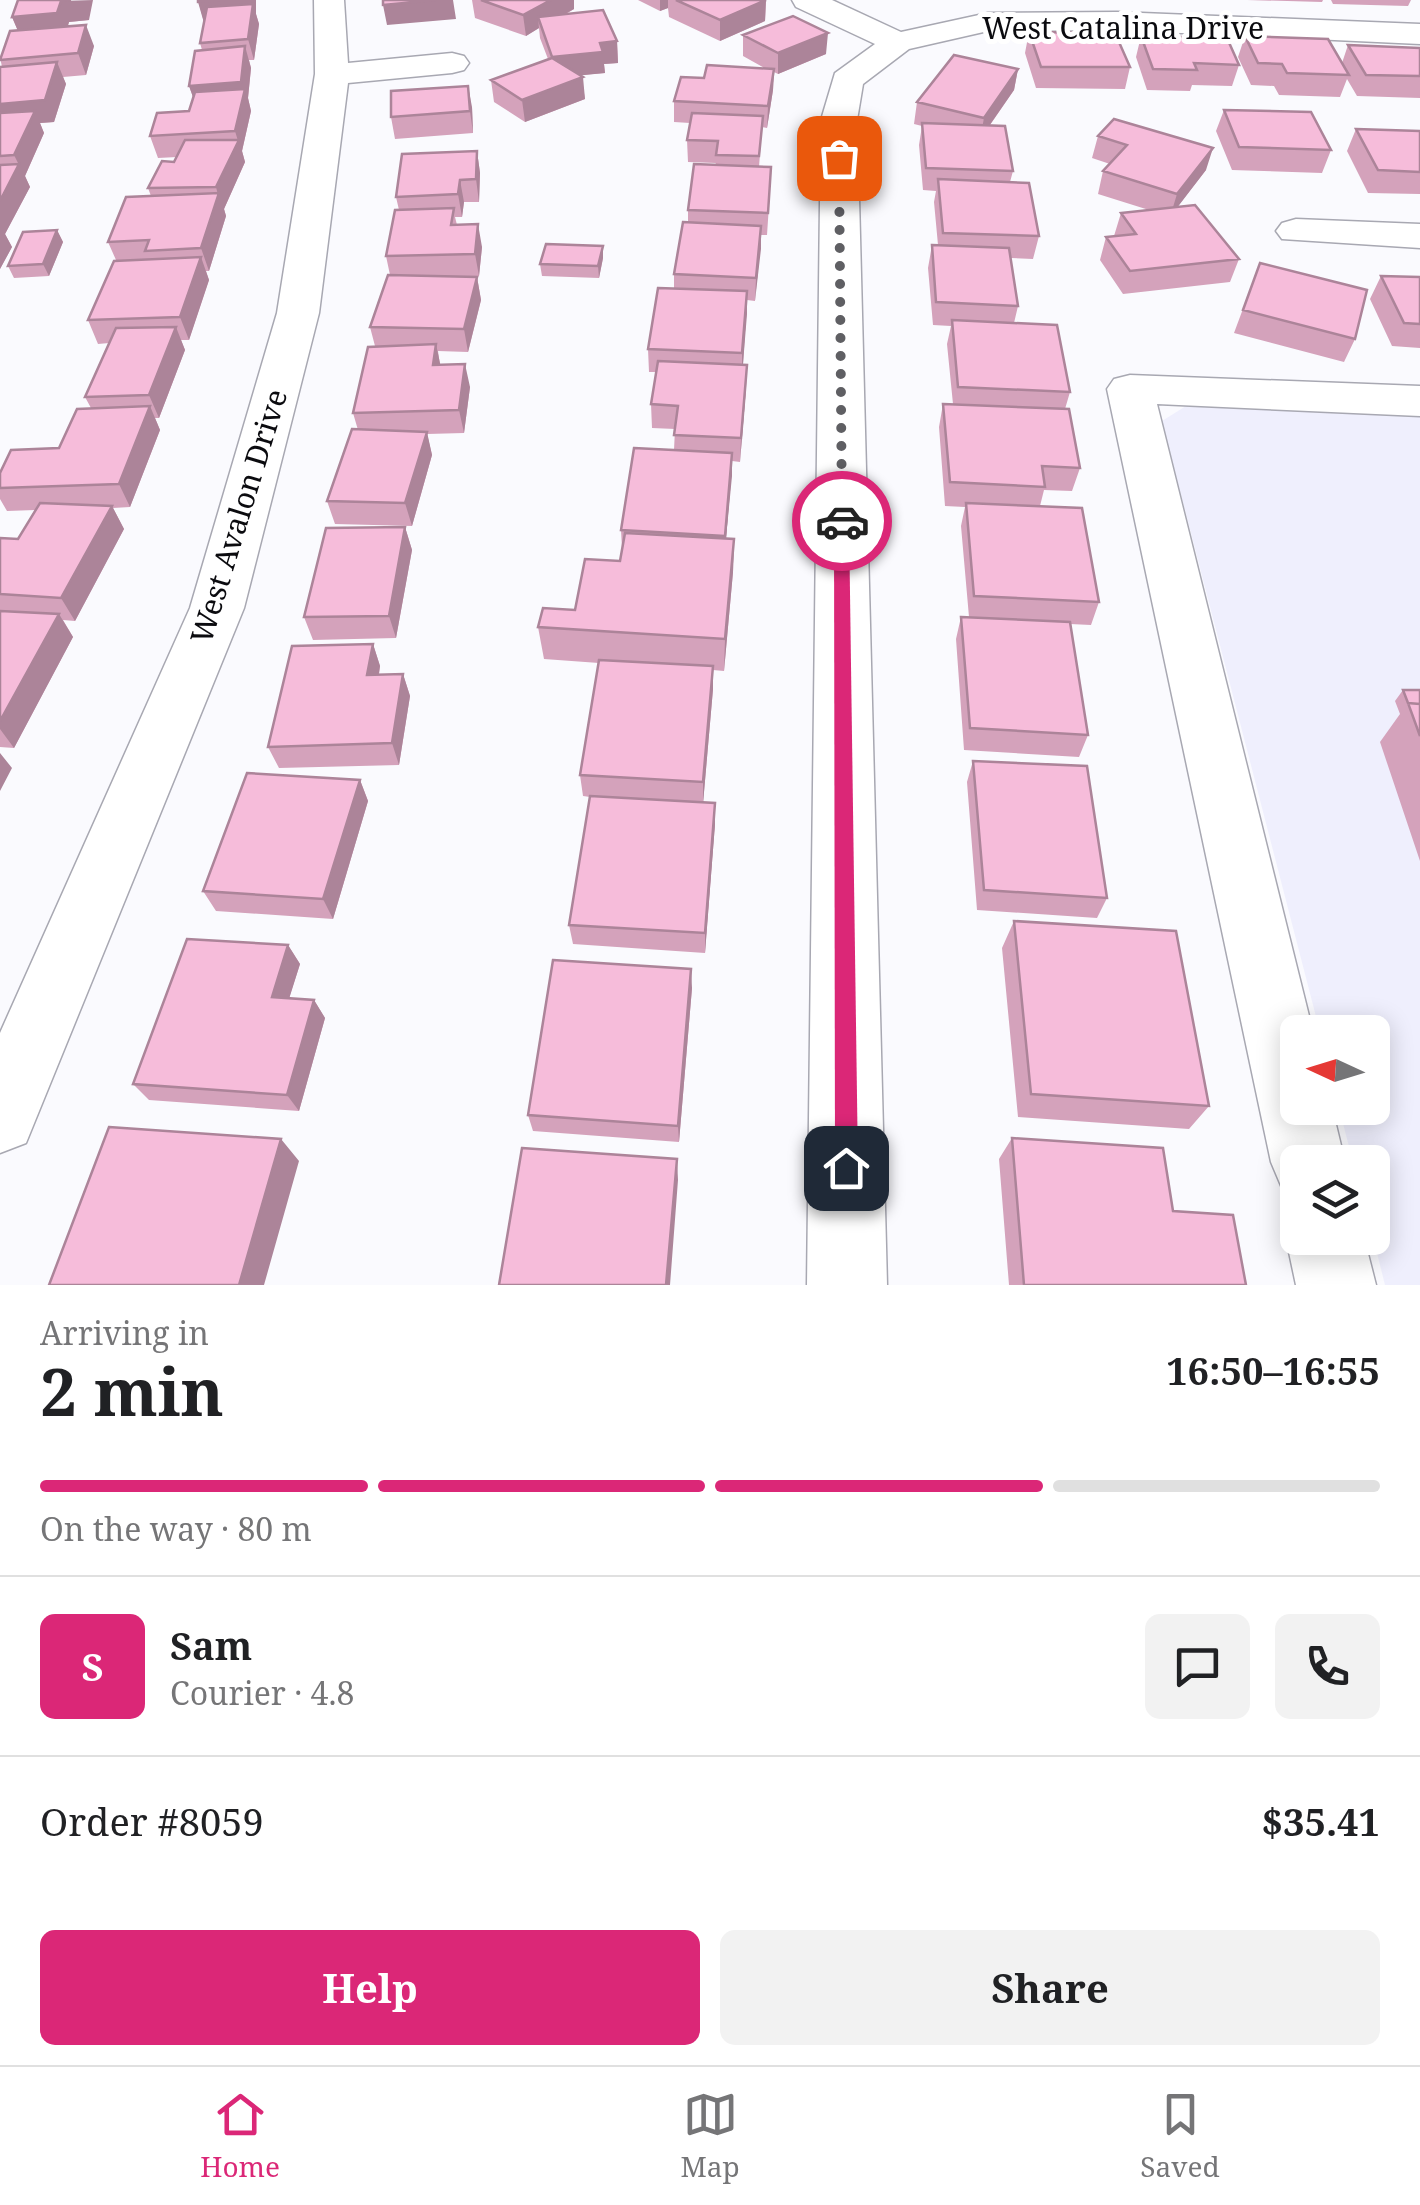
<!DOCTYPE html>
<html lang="en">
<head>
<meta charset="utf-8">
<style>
	:root { --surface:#fff; --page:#f2f2f2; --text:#202124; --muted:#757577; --line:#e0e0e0; --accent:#db2777 }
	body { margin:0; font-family:"Noto Serif",serif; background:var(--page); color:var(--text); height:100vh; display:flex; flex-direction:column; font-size:38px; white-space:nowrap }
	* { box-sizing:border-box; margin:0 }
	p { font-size:32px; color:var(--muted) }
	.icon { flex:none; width:55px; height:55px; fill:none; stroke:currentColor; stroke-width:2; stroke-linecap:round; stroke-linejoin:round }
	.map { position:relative; height:1285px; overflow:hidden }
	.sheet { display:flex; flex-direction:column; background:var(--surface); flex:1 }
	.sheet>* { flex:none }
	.needle { width:65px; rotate:274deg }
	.fabs { position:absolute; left:1280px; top:1015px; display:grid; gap:20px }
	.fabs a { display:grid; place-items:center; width:110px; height:110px; border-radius:15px; background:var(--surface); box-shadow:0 5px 25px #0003; font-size:50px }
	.pin { position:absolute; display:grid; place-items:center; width:85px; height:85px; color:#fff; margin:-42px; border-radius:20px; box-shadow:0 5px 15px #0006 }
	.courier { position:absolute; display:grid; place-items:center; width:100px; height:100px; margin:-50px; border:8px solid #db2777; border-radius:50%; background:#fff; color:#222; box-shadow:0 2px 12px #0007 }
	.summary em { font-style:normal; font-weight:700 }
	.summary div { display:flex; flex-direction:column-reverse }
	.summary { display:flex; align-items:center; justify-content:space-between; height:170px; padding:0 40px }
	h1 { font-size:65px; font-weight:700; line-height:75px }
	.bar { display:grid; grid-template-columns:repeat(4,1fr); gap:15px 10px; align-content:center; height:120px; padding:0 40px }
	.bar i { height:12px; border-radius:8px; background:var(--line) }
	.bar .on { background:var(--accent) }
	.bar p { grid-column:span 4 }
	.line { display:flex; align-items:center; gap:25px; padding:0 40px; border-top:2px solid var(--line) }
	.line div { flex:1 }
	.round { display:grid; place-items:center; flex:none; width:105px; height:105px; border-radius:15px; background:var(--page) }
	.cta { display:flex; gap:20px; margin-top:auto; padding:20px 40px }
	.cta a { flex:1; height:115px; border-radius:15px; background:var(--accent); color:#fff; font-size:40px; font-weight:700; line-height:115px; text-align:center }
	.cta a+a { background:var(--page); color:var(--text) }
	.menu { display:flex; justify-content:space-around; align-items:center; height:140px; border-top:2px solid var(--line); background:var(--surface); font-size:28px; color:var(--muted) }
	.menu a { display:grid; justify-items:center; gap:5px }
	.menu .on { color:var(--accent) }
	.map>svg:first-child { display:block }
</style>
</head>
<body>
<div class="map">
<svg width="1420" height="1285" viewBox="0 0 1420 1285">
	<rect width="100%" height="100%" fill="#fafafe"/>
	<!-- built -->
	<path fill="#efeffd" d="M 1186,406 L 1420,413 L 1420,1285 L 1385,1285 L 1373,1237 L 1372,1162 L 1353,1162 L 1339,1108 L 1372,1108 L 1372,1032 L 1320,1032 L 1162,421 Z"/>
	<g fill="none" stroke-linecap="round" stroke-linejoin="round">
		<!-- minor casing -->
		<g stroke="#a8a8b2" stroke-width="3">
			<path id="minor" d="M 314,0 L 344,0 L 348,63 L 452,53 L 464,56 L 469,63 L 464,70 L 452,73 L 348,83 L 319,313 L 244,608 L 26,1143 L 0,1153 L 0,1033 L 190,608 L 277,313 L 315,74 Z
				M 792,0 L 832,0 L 901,32 L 988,13 L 1117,12 L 1420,24 L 1420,44 L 1117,30 L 988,31 L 909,49 L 863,84 L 857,120 L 887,1285 L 807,1285 L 821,120 L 835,73 L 875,44 L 796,7 Z
				M 1296,219 L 1420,224 L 1420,248 L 1282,239 L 1276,231 L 1282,223 Z
				M 1130,375 L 1420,386 L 1420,416 L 1157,404 L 1313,1032 L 1298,1032 L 1298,1108 L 1332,1108 L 1345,1162 L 1298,1162 L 1298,1195 L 1282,1188 L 1271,1162 L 1107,389 L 1114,379 Z
				M 1298,1211 L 1298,1238 L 1364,1238 L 1376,1285 L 1296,1285 L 1286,1238 Z"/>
		</g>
		<!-- minor -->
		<use href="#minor" fill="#fff" fill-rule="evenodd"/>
	</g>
	<!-- wall -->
	<path fill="#d4a2bb" d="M 198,0 L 256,0 L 256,14 L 259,24 L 254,60 L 249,60 L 251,68 L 248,98 L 251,111 L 242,151 L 245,162 L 224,209 L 226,216 L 209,271 L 206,271 L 209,280 L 189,340 L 181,340 L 185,350 L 159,418 L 155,418 L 160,430 L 130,507 L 113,508 L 124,529 L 75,621 L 63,620 L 73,637 L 14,748 L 0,747 L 0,538 L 18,539 L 35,510 L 7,511 L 0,499 L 0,473 L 59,448 L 91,408 L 85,397 L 109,343 L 98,344 L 88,320 L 116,260 L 108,242 L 151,196 L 148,188 L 174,162 L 177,157 L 158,158 L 150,136 L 189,111 L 193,97 L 189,86 L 202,50 L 200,43 L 204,22 Z
		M 472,0 L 574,0 L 574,9 L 566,14 L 617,41 L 618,63 L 604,64 L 605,73 L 581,75 L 585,99 L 525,122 L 494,102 L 491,80 L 548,59 L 540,38 L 539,28 L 526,36 L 475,18 Z
		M 638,0 L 766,0 L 765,21 L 720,41 L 669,17 L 668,8 L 660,11 Z
		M 1247,0 L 1323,0 L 1322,2 Z
		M 1331,0 L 1411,0 L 1408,6 L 1333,4 Z
		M 12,17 L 89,20 L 69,22 L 67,27 L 94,46 L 86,75 L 63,77 L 66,84 L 54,122 L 40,123 L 44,133 L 25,176 L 30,187 L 5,234 L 12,247 L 0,269 L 0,67 L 2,67 L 0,57 L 18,31 Z
		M 1029,32 L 1130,67 L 1125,89 L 1036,88 L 1025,53 Z
		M 743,35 L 826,54 L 778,74 L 774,72 L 773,90 L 767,128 L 762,127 L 759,167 L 770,190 L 767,235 L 761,235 L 755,301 L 747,300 L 743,365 L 746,388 L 740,462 L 732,461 L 726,539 L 734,539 L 733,572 L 724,671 L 713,670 L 713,689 L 703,803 L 715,803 L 715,824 L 705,953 L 573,944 L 569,925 L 590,797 L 583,796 L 580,775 L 599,663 L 544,659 L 538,627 L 575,610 L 620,561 L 622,548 L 621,530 L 674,450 L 675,429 L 652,428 L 651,404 L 656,372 L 649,372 L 648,349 L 674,288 L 674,274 L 688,223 L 688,210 L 716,163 L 688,162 L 687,140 L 690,123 L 674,122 L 674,101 L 704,78 L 766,69 L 743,56 Z
		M 1141,36 L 1239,65 L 1232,86 L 1192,85 L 1190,91 L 1147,90 L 1136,57 Z
		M 1245,36 L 1342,63 L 1348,45 L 1420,48 L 1420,98 L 1357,96 L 1347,79 L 1340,97 L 1279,95 L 1274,86 L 1251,85 L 1238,57 Z
		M 1018,69 L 1014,90 L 990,125 L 1013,171 L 1010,182 L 1039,236 L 1033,259 L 1011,258 L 1018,306 L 1014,323 L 1070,392 L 1065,409 L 1080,468 L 1072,491 L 1044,490 L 1040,506 L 1099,602 L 1091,625 L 1070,624 L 1088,735 L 1079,757 L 964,750 L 956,639 L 961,617 L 969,617 L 961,526 L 965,507 L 945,506 L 939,427 L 943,404 L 953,404 L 947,344 L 951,326 L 933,325 L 928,268 L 932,245 L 938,245 L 934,202 L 936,191 L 923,190 L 919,145 L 922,126 L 914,124 L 917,102 Z
		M 472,107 L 473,133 L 395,139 L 391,117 Z
		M 1224,110 L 1331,150 L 1322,173 L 1232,170 L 1216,131 Z
		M 1356,129 L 1420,131 L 1420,194 L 1368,193 L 1347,151 Z
		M 1098,136 L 1206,170 L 1177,207 L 1239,259 L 1230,282 L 1123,294 L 1100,260 L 1106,237 L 1114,236 L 1121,213 L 1149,210 L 1098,194 L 1103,171 L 1110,164 L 1092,158 Z
		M 477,151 L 480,173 L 479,202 L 464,202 L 462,217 L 455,217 L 457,225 L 482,247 L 479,276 L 477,277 L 481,300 L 468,352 L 438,351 L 440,365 L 470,387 L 464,433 L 427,434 L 432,455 L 412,526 L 335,524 L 327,501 L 358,430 L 353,413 L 375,346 L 370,327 L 390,275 L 386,256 L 399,210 L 396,197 Z
		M 57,230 L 63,242 L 49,276 L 14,278 L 8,266 Z
		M 603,258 L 599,278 L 542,276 L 540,264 Z
		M 1260,263 L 1355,339 L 1344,362 L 1234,333 Z
		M 1381,276 L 1420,277 L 1420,348 L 1392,346 L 1370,299 Z
		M 405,527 L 412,550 L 396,638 L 313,640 L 304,617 Z
		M 373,644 L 380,666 L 379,675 L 403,674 L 410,696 L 399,765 L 279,768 L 268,747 Z
		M 1403,690 L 1420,690 L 1420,861 L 1380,742 L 1400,714 L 1395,701 Z
		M 973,761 L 1107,898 L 1097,918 L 977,910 L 967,782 Z
		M 360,780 L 368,801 L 333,919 L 216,911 L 203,891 Z
		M 1014,921 L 1209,1106 L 1189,1129 L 1018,1117 L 1002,948 Z
		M 288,945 L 300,964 L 289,998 L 314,1000 L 325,1018 L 299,1111 L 149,1100 L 133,1084 Z
		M 692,988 L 679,1142 L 533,1131 L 528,1115 Z
		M 1012,1138 L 1173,1211 L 1246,1285 L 1009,1285 L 999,1159 Z"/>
	<!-- shaded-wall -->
	<path fill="#ac8499" d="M 93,0 L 89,20 L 69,22 L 66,34 L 21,38 L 12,17 L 61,1 Z
		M 226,0 L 256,0 L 256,14 L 259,24 L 254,60 L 248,39 L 204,23 L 198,2 Z
		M 436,0 L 453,0 L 456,19 L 387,25 L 383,5 Z
		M 551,0 L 574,0 L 574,9 L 541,27 L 538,17 L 539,28 L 526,36 L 523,15 Z
		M 660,0 L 668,0 L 668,8 L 660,11 Z
		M 766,0 L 765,21 L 720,41 L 720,20 Z
		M 86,25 L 94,46 L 86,75 L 78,53 Z
		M 828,33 L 826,54 L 778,74 L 778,53 Z
		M 617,41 L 618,63 L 604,64 L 605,73 L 554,78 L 552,57 L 600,43 Z
		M 245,46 L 251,68 L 248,98 L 251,111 L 242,151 L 245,162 L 224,209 L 226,216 L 209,271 L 201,248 L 218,195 L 216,187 L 238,141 L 235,131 L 197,108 L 189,86 Z
		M 57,62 L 66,84 L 54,122 L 40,123 L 44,133 L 25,176 L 30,187 L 5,234 L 12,247 L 0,269 L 0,201 L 19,165 L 0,127 L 0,104 Z
		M 774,69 L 773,90 L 767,128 L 768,106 Z
		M 1018,69 L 1014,90 L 980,139 L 984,118 Z
		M 583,77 L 585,99 L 525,122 L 522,100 Z
		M 468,86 L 472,107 L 473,133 L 470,111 Z
		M 1213,148 L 1206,170 L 1170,217 L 1177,194 Z
		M 477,151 L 480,173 L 479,202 L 476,179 Z
		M 460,180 L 464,202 L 462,217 L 458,194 Z
		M 478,224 L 482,247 L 479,276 L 475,254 Z
		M 761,226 L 761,249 L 755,301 L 756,278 Z
		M 57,230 L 63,242 L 49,276 L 43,264 Z
		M 603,246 L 603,258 L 599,278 L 598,266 Z
		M 201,257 L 209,280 L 189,340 L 180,317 Z
		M 477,277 L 481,300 L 468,352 L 464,329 Z
		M 747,291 L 747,314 L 742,376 L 742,353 Z
		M 176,327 L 185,350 L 159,418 L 149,395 Z
		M 436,344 L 441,368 L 433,365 Z
		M 465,364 L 470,387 L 464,433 L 459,410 Z
		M 747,365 L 746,388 L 740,462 L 741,438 Z
		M 150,406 L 160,430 L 130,507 L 119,484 Z
		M 427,432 L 432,455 L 412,526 L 405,503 Z
		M 732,453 L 732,476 L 724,559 L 725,536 Z
		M 112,506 L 124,529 L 75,621 L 61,598 Z
		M 405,527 L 412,550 L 396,638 L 389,616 Z
		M 734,539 L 733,572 L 724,671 L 725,639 Z
		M 59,614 L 73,637 L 14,748 L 0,729 L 0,721 Z
		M 373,644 L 380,666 L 375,697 L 367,675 Z
		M 713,666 L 713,689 L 703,804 L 703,782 Z
		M 403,674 L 410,696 L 399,765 L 392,743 Z
		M 0,753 L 12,768 L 0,791 Z
		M 360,780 L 368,801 L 333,919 L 323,899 Z
		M 715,803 L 715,824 L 705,953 L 705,933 Z
		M 288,945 L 300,964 L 284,1015 L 272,997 Z
		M 691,969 L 692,988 L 679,1142 L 678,1126 Z
		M 314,1000 L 325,1018 L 299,1111 L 287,1095 Z
		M 281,1139 L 299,1161 L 264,1285 L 239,1285 Z
		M 677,1159 L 678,1180 L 670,1285 L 666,1285 Z"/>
	<!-- building -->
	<path fill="#f6bcda" stroke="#ac8499" stroke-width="2.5" d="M 18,0 L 71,0 L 61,1 L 57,13 L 12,17 Z
		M 198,0 L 226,0 L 198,2 Z
		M 383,0 L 436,0 L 383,5 Z
		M 481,0 L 551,0 L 523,15 Z
		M 676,0 L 766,0 L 720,20 Z
		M 253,4 L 248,39 L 200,43 L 207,7 Z
		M 603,10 L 617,41 L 600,43 L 603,52 L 552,57 L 538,17 Z
		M 793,16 L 828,33 L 778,53 L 743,35 Z
		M 86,25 L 78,53 L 0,60 L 10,31 Z
		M 1029,32 L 1115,33 L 1130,67 L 1041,67 Z
		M 1141,36 L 1227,38 L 1239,65 L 1194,63 L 1197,70 L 1153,69 Z
		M 1245,36 L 1328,39 L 1349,75 L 1287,73 L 1282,64 L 1258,63 Z
		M 1348,45 L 1420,48 L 1420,76 L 1366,75 Z
		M 245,46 L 241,82 L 189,86 L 195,51 Z
		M 954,55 L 1018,69 L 984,118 L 917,102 Z
		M 552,58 L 583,77 L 522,100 L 491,80 Z
		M 57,62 L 45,100 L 0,104 L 0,67 Z
		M 707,65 L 774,69 L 768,106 L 674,101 L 681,77 L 704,78 Z
		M 468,86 L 470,111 L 391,117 L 391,91 Z
		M 245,89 L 235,131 L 150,136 L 157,113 L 189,111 L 195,92 Z
		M 1224,110 L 1311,112 L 1331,150 L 1239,147 Z
		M 35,111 L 14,155 L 0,156 L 0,113 Z
		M 692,113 L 763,116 L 759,156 L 716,155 L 718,141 L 687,140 Z
		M 1114,119 L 1213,148 L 1177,194 L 1103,171 L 1127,145 L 1098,136 Z
		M 922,123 L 1005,126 L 1013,171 L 926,168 Z
		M 1356,129 L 1420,131 L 1420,172 L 1378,170 Z
		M 185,140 L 239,140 L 216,187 L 148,188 L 162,161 L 174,162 Z
		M 477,151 L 476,179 L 460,180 L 458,194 L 396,197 L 402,154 Z
		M 19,164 L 0,201 L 0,165 Z
		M 694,164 L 771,167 L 768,213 L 688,210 Z
		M 938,179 L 1029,183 L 1039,236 L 943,233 Z
		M 219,193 L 201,248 L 145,251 L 149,240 L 108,242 L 126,197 Z
		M 1195,205 L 1239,259 L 1130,271 L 1106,237 L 1136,234 L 1121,213 Z
		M 454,208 L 451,225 L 478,224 L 475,254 L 386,256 L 395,210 Z
		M 683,222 L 761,226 L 756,278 L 674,274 Z
		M 57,230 L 43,264 L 8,266 L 23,232 Z
		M 546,244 L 603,246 L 598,266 L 540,264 Z
		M 932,245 L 1009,248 L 1018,306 L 936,302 Z
		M 201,257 L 180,317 L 88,320 L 114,261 Z
		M 1260,263 L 1367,290 L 1355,339 L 1243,310 Z
		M 388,275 L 477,277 L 464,329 L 370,327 Z
		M 1381,276 L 1420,277 L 1420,324 L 1404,323 Z
		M 658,288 L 747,291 L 742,353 L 648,349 Z
		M 952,320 L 1057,325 L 1070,392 L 958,387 Z
		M 176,327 L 149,395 L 85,397 L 116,328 Z
		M 436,344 L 433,365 L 465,364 L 459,410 L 353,413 L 368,347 Z
		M 658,361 L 747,365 L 741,438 L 674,435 L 678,406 L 651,404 Z
		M 943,404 L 1069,409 L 1080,468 L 1042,466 L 1045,487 L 950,482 Z
		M 150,406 L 119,484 L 0,488 L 0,473 L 11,450 L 59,448 L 77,409 Z
		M 352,429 L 427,432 L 405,503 L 327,501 Z
		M 634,448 L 732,453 L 725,536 L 621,530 Z
		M 40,503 L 112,506 L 61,598 L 0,594 L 0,538 L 18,539 Z
		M 966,503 L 1082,508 L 1099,602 L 974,596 Z
		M 405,527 L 389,616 L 304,617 L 326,528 Z
		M 625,533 L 734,539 L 725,639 L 538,627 L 543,608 L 575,610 L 585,559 L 620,561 Z
		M 0,611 L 59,614 L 0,721 Z
		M 961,617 L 1070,622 L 1088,735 L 970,728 Z
		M 373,644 L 367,675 L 403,674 L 392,743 L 268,747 L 292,646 Z
		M 599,660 L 713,666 L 703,782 L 580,775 Z
		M 1403,690 L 1420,690 L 1420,704 L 1408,703 Z
		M 1408,703 L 1420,704 L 1420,736 Z
		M 973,761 L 1087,766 L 1107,898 L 984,890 Z
		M 247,773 L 360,780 L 323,899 L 203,891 Z
		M 590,796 L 715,803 L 705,933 L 569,925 Z
		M 1014,921 L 1176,931 L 1209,1106 L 1031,1094 Z
		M 187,939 L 288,945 L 272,997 L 314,1000 L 287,1095 L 133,1084 Z
		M 553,960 L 691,969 L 678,1126 L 528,1115 Z
		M 109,1127 L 281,1139 L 239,1285 L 49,1285 Z
		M 1012,1138 L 1163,1148 L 1173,1211 L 1233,1215 L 1246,1285 L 1024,1285 Z
		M 522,1148 L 677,1159 L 666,1285 L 499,1285 Z"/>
	<!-- route -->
	<path fill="#db2777" d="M 842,516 L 849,521 L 858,1168 L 854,1176 L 846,1180 L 839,1176 L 835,1168 L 834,521 Z"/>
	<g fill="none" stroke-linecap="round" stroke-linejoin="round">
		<!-- done -->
		<path stroke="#5f5f63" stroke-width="10" stroke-dasharray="0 18" d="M 839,158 L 842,521"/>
	</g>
	<g text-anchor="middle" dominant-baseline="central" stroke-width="10" stroke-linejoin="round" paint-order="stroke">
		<!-- street labels -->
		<g font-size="30" fill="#0b0b0f" stroke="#fff">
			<text x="1123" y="27">West Catalina Drive</text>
			<text transform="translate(238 516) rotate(-73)">West Avalon Drive</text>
		</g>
	</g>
</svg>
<div class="fabs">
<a><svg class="needle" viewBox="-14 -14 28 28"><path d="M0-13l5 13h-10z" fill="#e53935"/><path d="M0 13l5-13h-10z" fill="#757577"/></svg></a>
<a><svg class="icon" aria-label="layers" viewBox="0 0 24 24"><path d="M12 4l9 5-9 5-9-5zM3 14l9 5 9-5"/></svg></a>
</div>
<div class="pin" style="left:839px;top:158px;background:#ea580c"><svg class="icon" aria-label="bag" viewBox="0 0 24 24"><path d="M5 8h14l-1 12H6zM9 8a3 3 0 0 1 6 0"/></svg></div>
<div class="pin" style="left:846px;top:1168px;background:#1f2937"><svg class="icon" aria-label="home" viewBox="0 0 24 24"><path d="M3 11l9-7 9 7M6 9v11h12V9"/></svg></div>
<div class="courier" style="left:842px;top:521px"><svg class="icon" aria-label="car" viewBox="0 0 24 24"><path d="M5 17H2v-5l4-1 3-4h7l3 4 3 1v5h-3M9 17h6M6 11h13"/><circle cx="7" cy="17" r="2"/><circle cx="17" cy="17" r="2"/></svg></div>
</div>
<section class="sheet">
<div class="summary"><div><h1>2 min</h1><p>Arriving in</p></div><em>16:50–16:55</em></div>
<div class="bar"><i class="on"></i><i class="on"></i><i class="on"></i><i></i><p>On the way · 80 m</p></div>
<div class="line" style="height:180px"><b class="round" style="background:var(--accent);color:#fff">S</b><div><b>Sam</b><p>Courier · 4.8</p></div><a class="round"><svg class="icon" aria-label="chat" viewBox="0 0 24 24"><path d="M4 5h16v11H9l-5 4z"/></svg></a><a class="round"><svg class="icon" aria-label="phone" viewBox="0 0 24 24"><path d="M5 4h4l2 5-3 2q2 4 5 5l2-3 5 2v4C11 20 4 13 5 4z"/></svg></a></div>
<div class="line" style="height:130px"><div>Order #8059</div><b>$35.41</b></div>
<div class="cta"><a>Help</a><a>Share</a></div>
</section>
<nav class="menu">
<a class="on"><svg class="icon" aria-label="home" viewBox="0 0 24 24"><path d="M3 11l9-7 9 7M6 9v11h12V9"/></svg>Home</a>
<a><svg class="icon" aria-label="map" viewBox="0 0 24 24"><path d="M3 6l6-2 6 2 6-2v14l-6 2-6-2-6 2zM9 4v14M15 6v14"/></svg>Map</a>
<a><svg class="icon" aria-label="saved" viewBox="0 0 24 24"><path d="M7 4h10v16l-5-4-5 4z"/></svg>Saved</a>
</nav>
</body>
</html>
